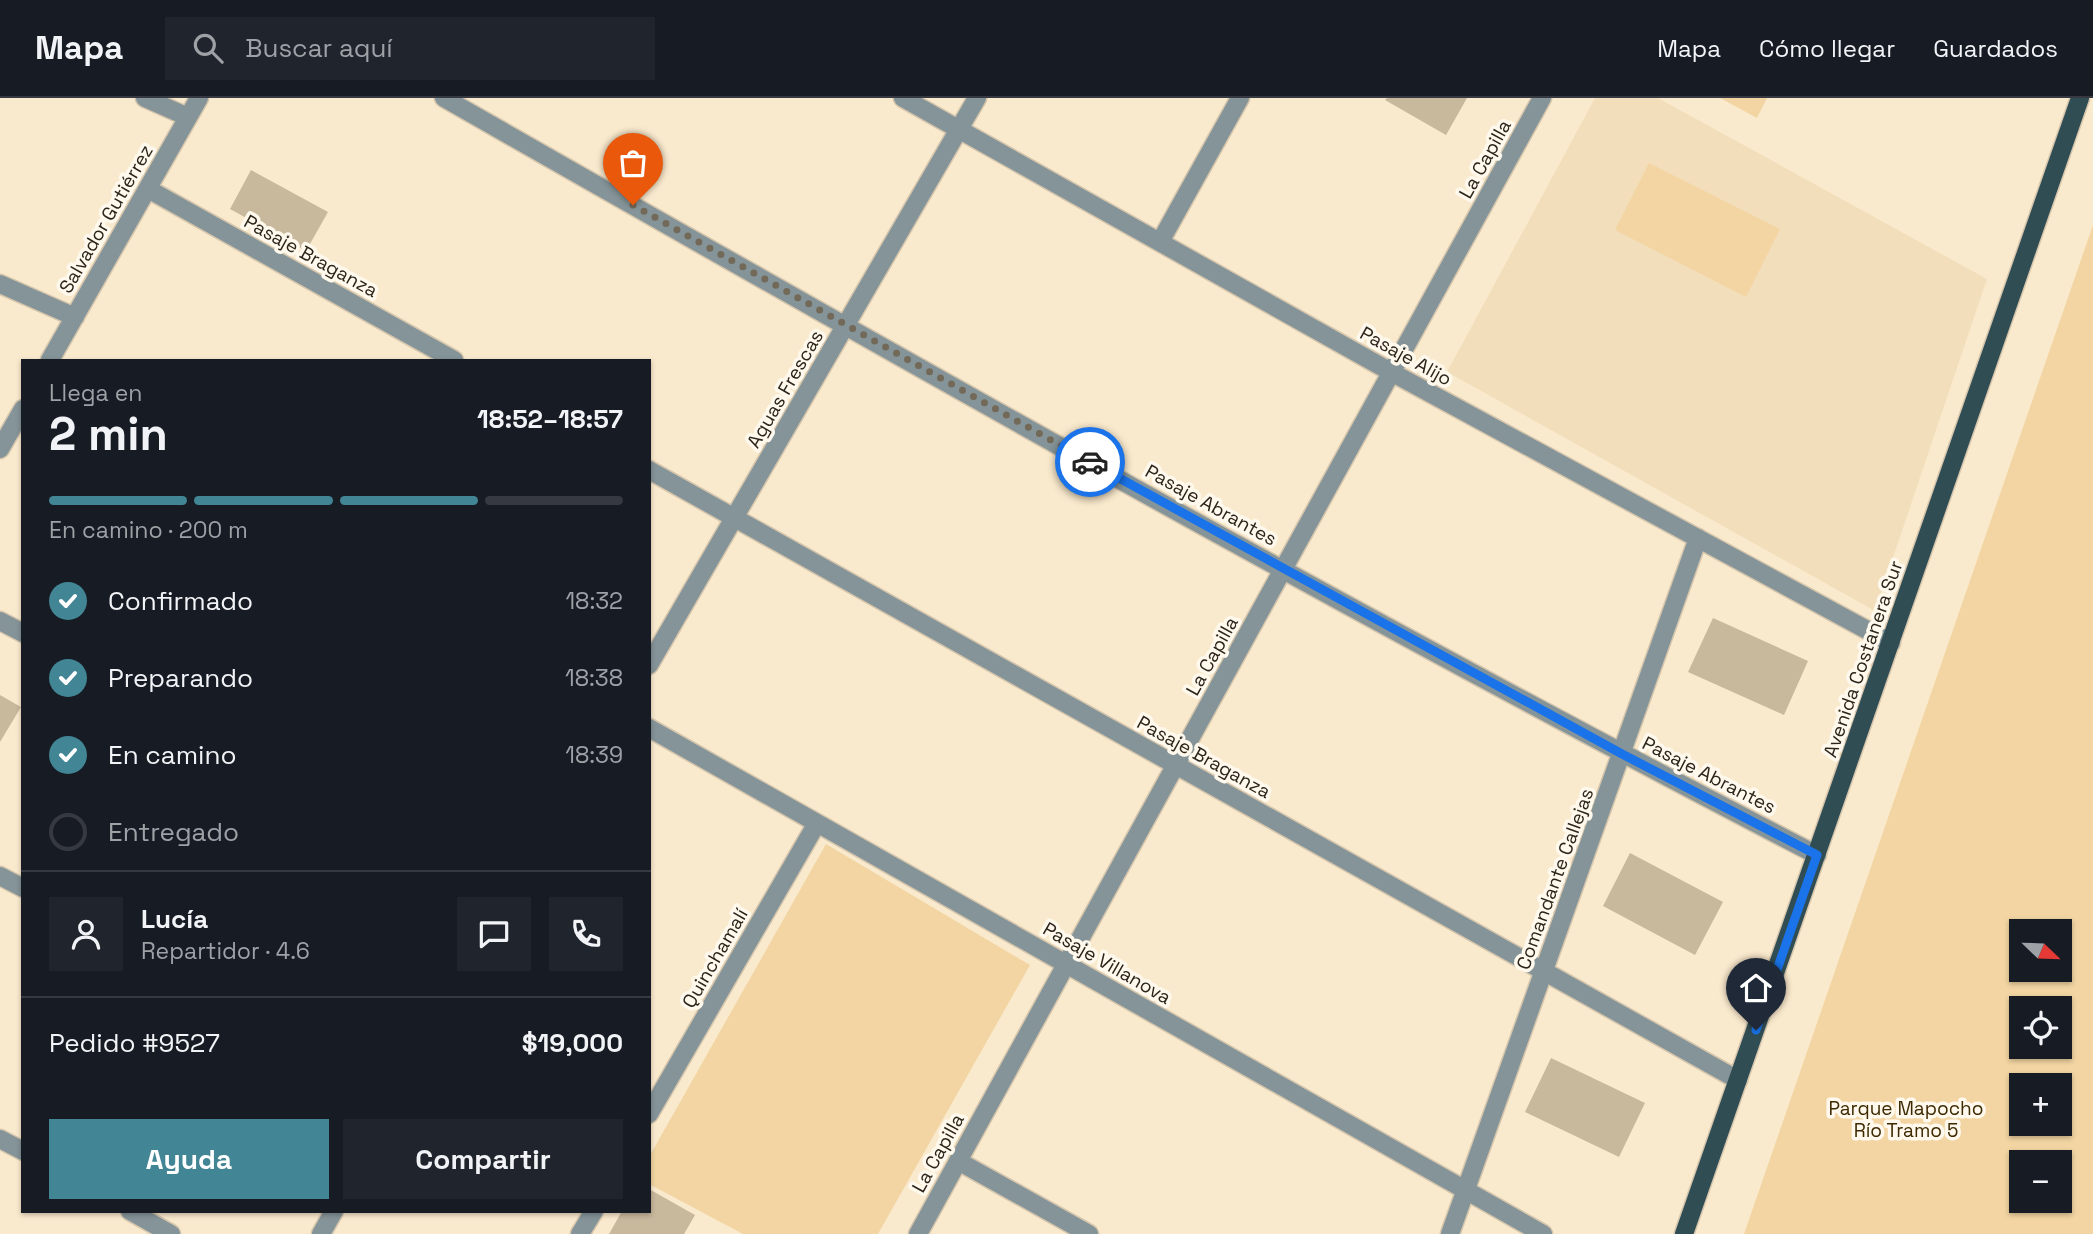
<!DOCTYPE html>
<html lang="es">
<head>
<meta charset="utf-8">
<style>
	:root { --surface:#171b24; --page:#20242c; --text:#f1f3f6; --muted:#9ea1a6; --line:#363941; --accent:#428594 }
	body { margin:0; font-family:"Space Grotesk",sans-serif; background:var(--page); color:var(--text); height:100vh; display:flex; flex-direction:column; font-size:26px; white-space:nowrap }
	* { box-sizing:border-box; margin:0 }
	p { font-size:23px; color:var(--muted) }
	.icon { flex:none; width:38px; height:38px; fill:none; stroke:currentColor; stroke-width:2; stroke-linecap:round; stroke-linejoin:round }
	.map { position:relative; flex:1; overflow:hidden }
	.side { position:absolute; left:21px; top:261px; width:630px; height:854px; display:flex; flex-direction:column; background:var(--surface); border-radius:0px; box-shadow:0 2px 5px #0004 }
	.side>* { flex:none }
	.needle { width:46px; rotate:113deg }
	.buttons { position:absolute; left:2009px; top:821px; display:grid; gap:14px }
	.buttons a { display:grid; place-items:center; width:63px; height:63px; border-radius:0px; background:var(--surface); box-shadow:0 2px 5px #0004; font-size:35px }
	.pin { position:absolute; display:grid; place-items:center; width:60px; height:60px; color:#fff; margin:-72px -30px; border-radius:50% 50% 50% 0; rotate:-45deg; box-shadow:0 0 7px #0007 }
	.pin .icon { rotate:45deg }
	.courier { position:absolute; display:grid; place-items:center; width:70px; height:70px; margin:-35px; border:5px solid #1a73e8; border-radius:50%; background:#fff; color:#222; box-shadow:0 2px 9px #0007 }
	.headline em { font-style:normal; font-weight:600 }
	.headline div { display:flex; flex-direction:column-reverse }
	.headline { display:flex; align-items:center; justify-content:space-between; height:119px; padding:0 28px }
	h1 { font-size:46px; font-weight:600; line-height:52px }
	.bar { display:grid; grid-template-columns:repeat(4,1fr); gap:10px 7px; align-content:center; height:84px; padding:0 28px }
	.bar i { height:9px; border-radius:5px; background:var(--line) }
	.bar .selected { background:var(--accent) }
	.bar p { grid-column:span 4 }
	.line { display:flex; align-items:center; gap:18px; padding:0 28px; border-top:2px solid var(--line) }
	.line div { flex:1 }
	.round { display:grid; place-items:center; flex:none; width:74px; height:74px; border-radius:0px; background:var(--page) }
	ol { padding:0 28px; list-style:none }
	li { display:flex; align-items:center; gap:21px; height:77px }
	li p { margin-inline-start:auto }
	li .icon { padding:7px; border-radius:50%; background:var(--accent); color:#fff; stroke-width:4 }
	li:last-child { color:var(--muted) }
	li i { width:38px; height:38px; border:4px solid var(--line); border-radius:50% }
	.cta { display:flex; gap:14px; margin-top:auto; padding:14px 28px }
	.cta a { flex:1; height:80px; border-radius:0px; background:var(--accent); color:#fff; font-size:28px; font-weight:600; line-height:80px; text-align:center }
	.cta a+a { background:var(--page); color:var(--text) }
	header { display:flex; align-items:center; gap:42px; box-sizing:border-box; height:98px; padding:0 35px; background:var(--surface); border-bottom:2px solid var(--line) }
	header strong { font-size:33px }
	nav { display:flex; gap:38px; margin-inline-start:auto; font-size:24px }
	.search { width:490px; height:63px; background:var(--page); display:flex; align-items:center; gap:18px; box-sizing:border-box; padding:0 24px; border-radius:0px; color:var(--muted); font-size:26px }
	.map>svg:first-child { display:block }
</style>
</head>
<body>
<header>
<strong>Mapa</strong>
<div class="search"><svg class="icon" aria-label="search" viewBox="0 0 24 24"><circle cx="10" cy="10" r="6"/><path d="M15 15l6 6"/></svg>Buscar aquí</div>
<nav><a>Mapa</a><a>Cómo llegar</a><a>Guardados</a></nav>
</header>
<div class="map">
<svg width="2093" height="1136" viewBox="0 0 2093 1136">
	<rect width="100%" height="100%" fill="#faeacd"/>
	<!-- built -->
	<path fill="#f3debb" d="M 1595,0 L 1658,0 L 1987,181 L 1875,513 L 1447,274 Z"/>
	<!-- green -->
	<path fill="#f2d5a2" fill-rule="evenodd" d="M 1720,0 L 1767,0 L 1757,20 Z
		M 1649,65 L 1780,131 L 1746,199 L 1615,132 Z
		M 2093,127 L 2093,1136 L 1744,1136 ZM 2021,833 L 2060,833 L 2060,872 L 2021,872 ZM 2021,910 L 2060,910 L 2060,948 L 2021,948 ZM 2021,987 L 2060,987 L 2060,1026 L 2021,1026 ZM 2021,1064 L 2060,1064 L 2060,1102 L 2021,1102 Z
		M 826,746 L 1030,867 L 878,1136 L 743,1136 L 649,1086 L 649,1059 Z"/>
	<!-- building -->
	<path fill="#c8b89c" d="M 1387,0 L 1467,0 L 1446,37 L 1385,2 Z
		M 251,72 L 328,114 L 306,153 L 230,111 Z
		M 1713,520 L 1808,563 L 1784,617 L 1688,574 Z
		M 0,597 L 21,609 L 0,644 Z
		M 1630,755 L 1723,804 L 1695,857 L 1603,808 Z
		M 1551,960 L 1645,1005 L 1619,1059 L 1525,1014 Z
		M 649,1091 L 695,1117 L 684,1136 L 609,1136 L 622,1113 L 649,1113 Z"/>
	<g fill="none" stroke-linecap="round" stroke-linejoin="round">
		<!-- minor casing -->
		<g stroke="#d5c6ad" stroke-width="21">
			<path id="minor" d="M 145,0 L 188,19
				M 444,0 C 898,259 1353,517 1817,757
				M 903,0 L 1391,274 L 1891,545
				M 148,91 L 454,262
				M 1160,144 L 1240,0
				M 0,186 L 75,219
				M 50,262 L 199,0
				M 0,351 L 23,311
				M 649,372 L 1738,982
				M 0,523 L 23,535
				M 649,567 L 977,0
				M 649,630 L 1543,1136
				M 0,778 L 23,790
				M 649,1016 L 817,725
				M 0,1041 L 23,1053
				M 958,1063 L 1089,1136
				M 130,1113 L 171,1136
				M 321,1136 L 334,1113
				M 580,1136 L 594,1113
				M 918,1136 L 1542,0
				M 1450,1136 L 1698,440"/>
		</g>
		<!-- major casing -->
		<g stroke="#d5c6ad" stroke-width="21">
			<path id="major" d="M 1684,1136 L 2080,0"/>
		</g>
		<!-- minor -->
		<use href="#minor" stroke="#859498" stroke-width="18"/>
		<!-- major -->
		<use href="#major" stroke="#314d54" stroke-width="18"/>
	</g>
	<g fill="none" stroke-linecap="round" stroke-linejoin="round">
		<!-- done -->
		<path stroke="#736959" stroke-width="7" stroke-dasharray="0 12.6" d="M 633,107 L 1090,364"/>
		<!-- route -->
		<path stroke="#1a73e8" stroke-width="9" d="M 1090,364 L 1622,656 L 1817,757 L 1756,932"/>
	</g>
	<g text-anchor="middle" dominant-baseline="central" stroke-width="7" stroke-linejoin="round" paint-order="stroke">
		<!-- street labels -->
		<g font-size="19" fill="#2a241a" stroke="#fff8ed">
			<text transform="translate(1485 61) rotate(-61)">La Capilla</text>
			<text transform="translate(106 121) rotate(-60)">Salvador Gutiérrez</text>
			<text transform="translate(311 158) rotate(29)">Pasaje Braganza</text>
			<text transform="translate(1406 258) rotate(29)">Pasaje Alijo</text>
			<text transform="translate(785 291) rotate(-60)">Aguas Frescas</text>
			<text transform="translate(1211 407) rotate(29)">Pasaje Abrantes</text>
			<text transform="translate(1212 558) rotate(-61)">La Capilla</text>
			<text transform="translate(1863 561) rotate(-71)">Avenida Costanera Sur</text>
			<text transform="translate(1204 659) rotate(29)">Pasaje Braganza</text>
			<text transform="translate(1709 677) rotate(27)">Pasaje Abrantes</text>
			<text transform="translate(1555 781) rotate(-70)">Comandante Callejas</text>
			<text transform="translate(715 860) rotate(-60)">Quinchamalí</text>
			<text transform="translate(1107 865) rotate(30)">Pasaje Villanova</text>
			<text transform="translate(938 1055) rotate(-61)">La Capilla</text>
		</g>
		<!-- park labels -->
		<g font-size="19" fill="#3d2a02" stroke="#fff8ed">
			<text x="1906" y="1010">Parque Mapocho<tspan x="1906" dy="22">Río Tramo 5</tspan></text>
		</g>
	</g>
</svg>
<div class="buttons">
<a><svg class="needle" viewBox="-14 -14 28 28"><path d="M0-13l5 13h-10z" fill="#e53935"/><path d="M0 13l5-13h-10z" fill="#9ea1a6"/></svg></a>
<a><svg class="icon" aria-label="locate" viewBox="0 0 24 24"><circle cx="12" cy="12" r="6"/><path d="M12 2v4M12 18v4M2 12h4M18 12h4"/></svg></a>
<a>+</a>
<a>−</a>
</div>
<div class="pin" style="left:633px;top:107px;background:#ea580c"><svg class="icon" aria-label="bag" viewBox="0 0 24 24"><path d="M5 8h14l-1 12H6zM9 8a3 3 0 0 1 6 0"/></svg></div>
<div class="pin" style="left:1756px;top:932px;background:#1f2937"><svg class="icon" aria-label="home" viewBox="0 0 24 24"><path d="M3 11l9-7 9 7M6 9v11h12V9"/></svg></div>
<div class="courier" style="left:1090px;top:364px"><svg class="icon" aria-label="car" viewBox="0 0 24 24"><path d="M5 17H2v-5l4-1 3-4h7l3 4 3 1v5h-3M9 17h6M6 11h13"/><circle cx="7" cy="17" r="2"/><circle cx="17" cy="17" r="2"/></svg></div>
<section class="side">
<div class="headline"><div><h1>2 min</h1><p>Llega en</p></div><em>18:52–18:57</em></div>
<div class="bar"><i class="selected"></i><i class="selected"></i><i class="selected"></i><i></i><p>En camino · 200 m</p></div>
<ol>
<li><svg class="icon" aria-label="check" viewBox="0 0 24 24"><path d="M5 12l5 5 9-10"/></svg>Confirmado<p>18:32</p></li>
<li><svg class="icon" aria-label="check" viewBox="0 0 24 24"><path d="M5 12l5 5 9-10"/></svg>Preparando<p>18:38</p></li>
<li><svg class="icon" aria-label="check" viewBox="0 0 24 24"><path d="M5 12l5 5 9-10"/></svg>En camino<p>18:39</p></li>
<li><i></i>Entregado</li>
</ol>
<div class="line" style="height:126px"><a class="round"><svg class="icon" aria-label="person" viewBox="0 0 24 24"><circle cx="12" cy="8" r="4"/><path d="M4 21q1-7 8-7t8 7"/></svg></a><div><b>Lucía</b><p>Repartidor · 4.6</p></div><a class="round"><svg class="icon" aria-label="chat" viewBox="0 0 24 24"><path d="M4 5h16v11H9l-5 4z"/></svg></a><a class="round"><svg class="icon" aria-label="phone" viewBox="0 0 24 24"><path d="M5 4h4l2 5-3 2q2 4 5 5l2-3 5 2v4C11 20 4 13 5 4z"/></svg></a></div>
<div class="line" style="height:91px"><div>Pedido #9527</div><b>$19,000</b></div>
<div class="cta"><a>Ayuda</a><a>Compartir</a></div>
</section>
</div>
</body>
</html>
